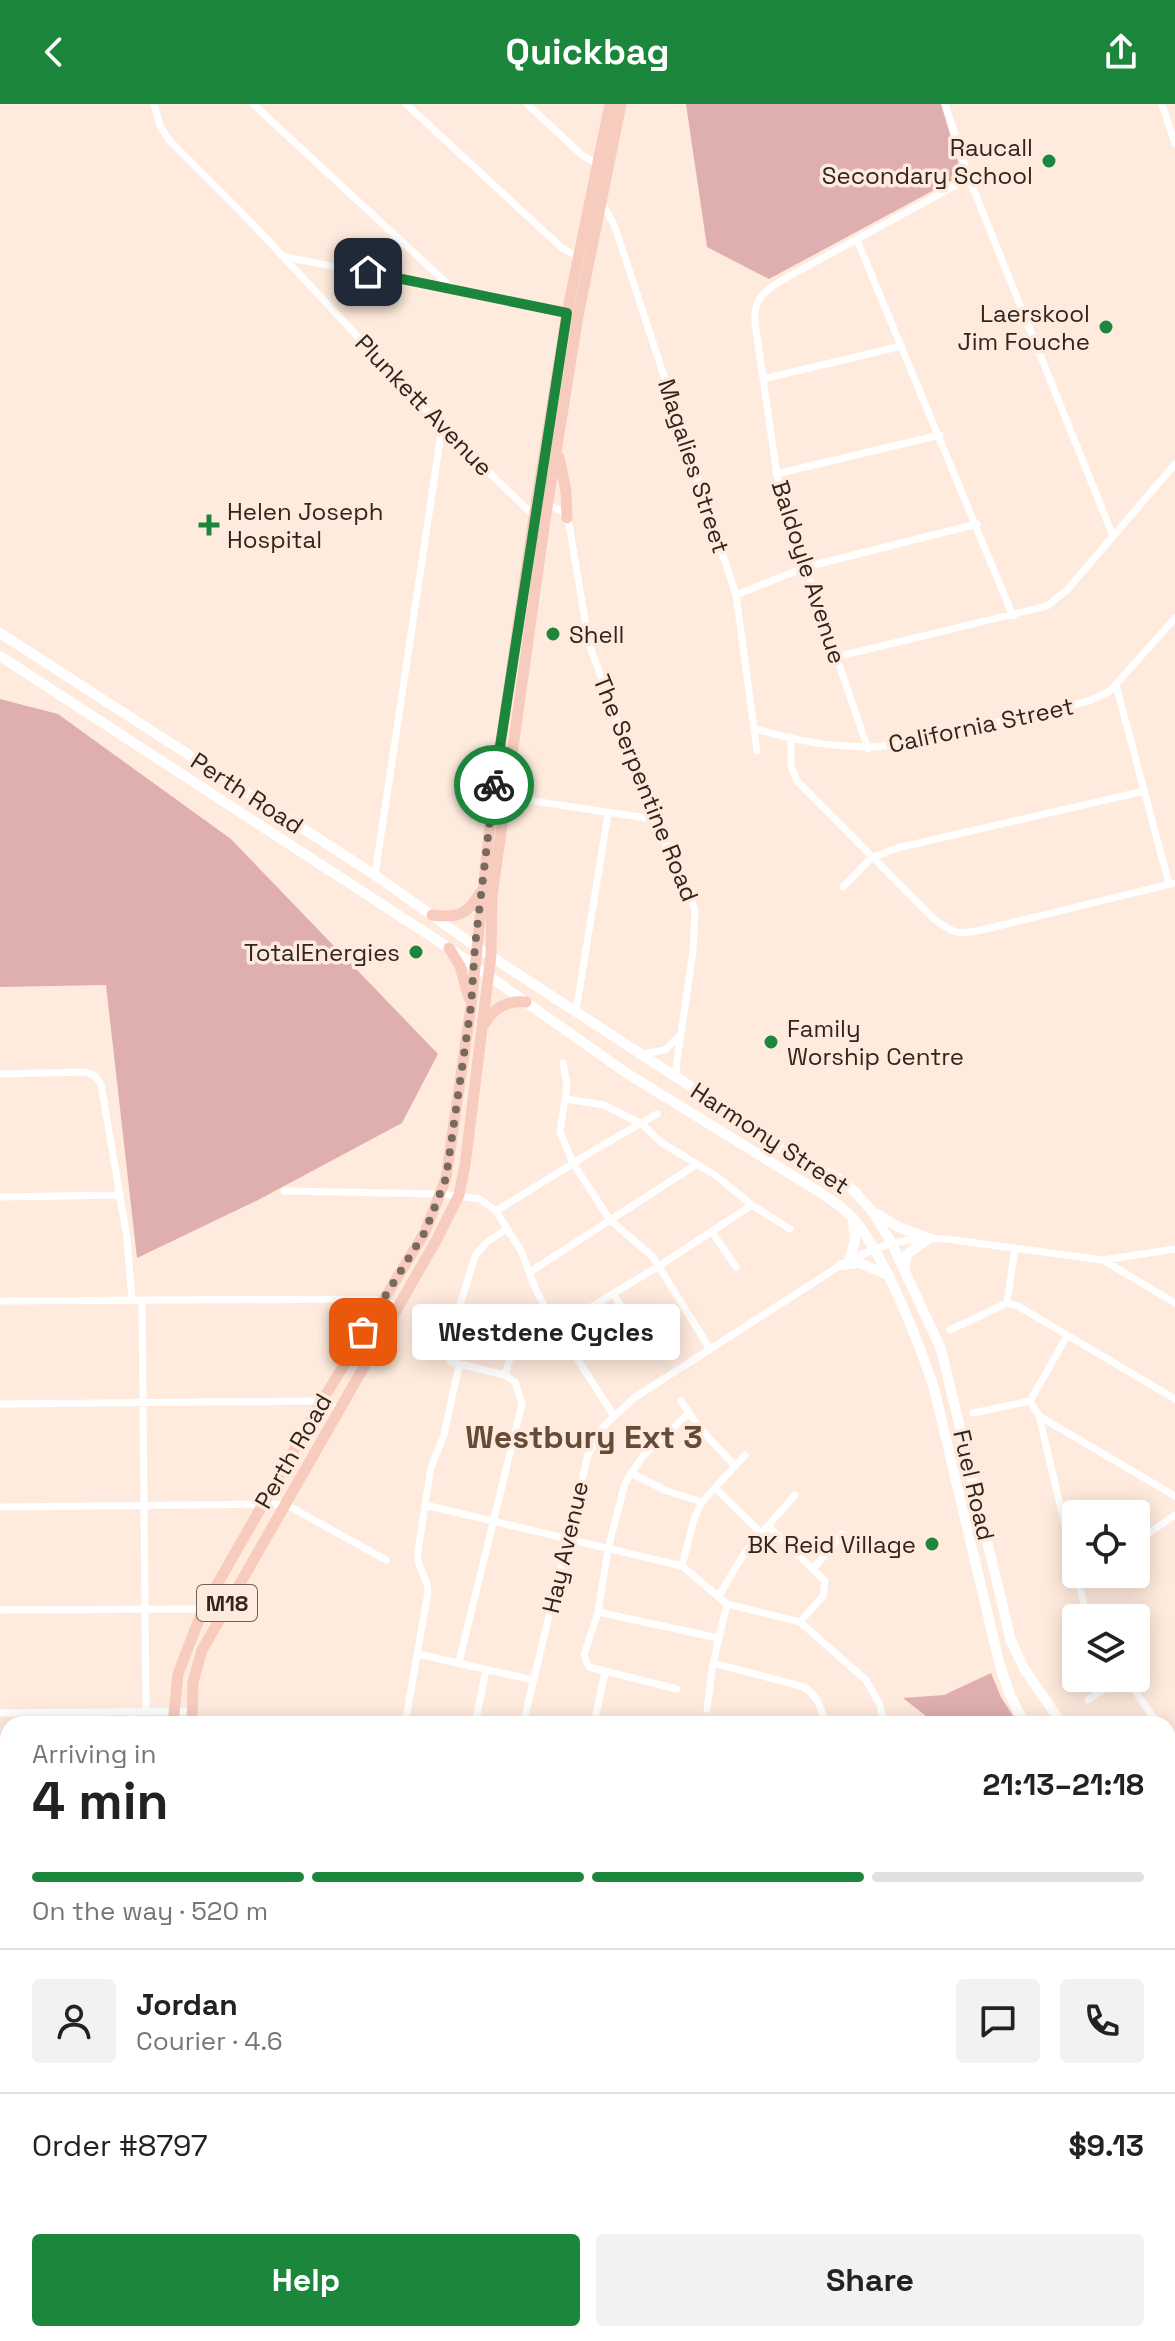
<!DOCTYPE html>
<html lang="en">
<head>
<meta charset="utf-8">
<style>
	:root { --surface:#fff; --page:#f2f2f2; --text:#222; --muted:#767676; --line:#e0e0e0; --accent:#1c863c }
	body { margin:0; font-family:"Space Grotesk",sans-serif; background:var(--page); color:var(--text); height:100vh; display:flex; flex-direction:column; font-size:30px; white-space:nowrap }
	* { box-sizing:border-box; margin:0 }
	p { font-size:26px; color:var(--muted) }
	.icon { flex:none; width:44px; height:44px; fill:none; stroke:currentColor; stroke-width:2; stroke-linecap:round; stroke-linejoin:round }
	.map { position:relative; flex:1; overflow:hidden }
	.drawer { position:absolute; left:0px; top:1612px; width:1176px; height:626px; display:flex; flex-direction:column; background:var(--surface); border-radius:24px 24px 0 0; box-shadow:0 4px 20px #0003 }
	.drawer>* { flex:none }
	.fabs { position:absolute; left:1062px; top:1396px; display:grid; gap:16px }
	.fabs a { display:grid; place-items:center; width:88px; height:88px; border-radius:8px; background:var(--surface); box-shadow:0 4px 20px #0003; font-size:40px }
	.pin { position:absolute; display:grid; place-items:center; width:68px; height:68px; color:#fff; margin:-34px; border-radius:16px; box-shadow:0 4px 12px #0006 }
	.courier { position:absolute; display:grid; place-items:center; width:80px; height:80px; margin:-40px; border:6px solid #1c863c; border-radius:50%; background:#fff; color:#222; box-shadow:0 2px 10px #0007 }
	.bubble { position:absolute; height:56px; border-radius:8px; background:var(--surface); box-shadow:0 4px 20px #0003; font-size:26px; font-weight:600; line-height:56px; text-align:center }
	.overview em { font-style:normal; font-weight:600 }
	.overview div { display:flex; flex-direction:column-reverse }
	.overview { display:flex; align-items:center; justify-content:space-between; height:136px; padding:0 32px }
	h1 { font-size:52px; font-weight:600; line-height:60px }
	.bar { display:grid; grid-template-columns:repeat(4,1fr); gap:12px 8px; align-content:center; height:96px; padding:0 32px }
	.bar i { height:10px; border-radius:6px; background:var(--line) }
	.bar .current { background:var(--accent) }
	.bar p { grid-column:span 4 }
	.line { display:flex; align-items:center; gap:20px; padding:0 32px; border-top:2px solid var(--line) }
	.line div { flex:1 }
	.round { display:grid; place-items:center; flex:none; width:84px; height:84px; border-radius:8px; background:var(--page) }
	.button { display:flex; gap:16px; margin-top:auto; padding:16px 32px }
	.button a { flex:1; height:92px; border-radius:8px; background:var(--accent); color:#fff; font-size:32px; font-weight:600; line-height:92px; text-align:center }
	.button a+a { background:var(--page); color:var(--text) }
	header { display:flex; justify-content:space-between; align-items:center; height:104px; padding:0 32px; background:var(--accent); color:#fff; font-size:36px; font-weight:600 }
	.map>svg:first-child { display:block }
</style>
</head>
<body>
<header><svg class="icon" aria-label="back" viewBox="0 0 24 24"><path d="M15 5l-7 7 7 7"/></svg>Quickbag<svg class="icon" aria-label="share" viewBox="0 0 24 24"><path d="M12 15V3M7 8l5-5 5 5M5 13v7h14v-7"/></svg></header>
<div class="map">
<svg width="1175" height="2237" viewBox="0 0 1175 2237">
	<rect width="100%" height="100%" fill="#ffebdd"/>
	<!-- green -->
	<path fill="#dfafaf" d="M 686,0 L 941,0 L 962,71 L 769,175 L 707,143 Z
		M 0,595 L 58,610 L 231,735 L 438,950 L 402,1019 L 260,1095 L 137,1154 L 106,881 L 0,883 Z
		M 991,1569 L 1001,1593 L 1018,1620 L 936,1620 L 903,1594 L 944,1591 Z"/>
	<g fill="none" stroke-linecap="round" stroke-linejoin="round">
		<!-- street -->
		<path stroke="#fff" stroke-width="7" d="M 154,0 L 160,22 L 169,36 L 247,114 L 442,323 L 535,413
			M 253,0 L 451,183
			M 406,0 L 562,144 L 581,154
			M 527,0 L 582,51 L 598,61
			M 945,0 L 969,74 L 1113,432
			M 1162,0 L 1175,40
			M 602,98 L 615,123 L 736,491 L 757,647
			M 857,136 L 1013,512
			M 286,153 L 568,209
			M 763,275 L 902,242
			M 776,370 L 940,331
			M 544,398 L 564,409 L 569,420 L 589,540 L 653,715 L 682,771 L 695,806 L 693,847 L 676,964 L 678,974
			M 736,491 L 806,463 L 977,420
			M 836,553 L 1047,502 L 1067,486 L 1175,360
			M 1116,581 L 1169,780
			M 755,625 C 802,638 851,648 900,640 L 1089,597 L 1110,587 L 1175,514
			M 791,633 L 791,662 L 797,677 L 934,815 C 957,833 962,830 990,824 L 1175,779
			M 868,645 L 779,385 L 755,219 C 753,195 764,187 784,175 L 969,74
			M 493,691 L 653,715
			M 375,771 L 442,323
			M 843,783 L 871,754 L 897,744 L 1144,687
			M 576,907 L 608,710
			M 642,950 L 665,946 L 679,932
			M 563,959 L 567,982 L 560,1028 L 573,1059 L 610,1116 L 653,1153 L 710,1245
			M 0,970 L 85,968 L 95,972 L 101,980 L 127,1134 L 132,1197
			M 566,995 L 604,1001 L 642,1020 L 662,1039 L 715,1071 L 752,1101 L 790,1125
			M 284,1087 L 442,1090 L 480,1095 L 496,1107 L 521,1147 L 536,1186 L 551,1214 L 614,1312
			M 0,1093 L 120,1091
			M 496,1107 L 598,1044 L 657,1010
			M 712,1128 L 736,1163
			M 1103,1156 L 1175,1199
			M 530,1168 L 697,1060
			M 613,1190 L 637,1226
			M 0,1197 L 372,1195 L 383,1196 L 398,1202
			M 142,1197 L 146,1608
			M 1007,1199 L 1018,1202 L 1175,1295
			M 558,1223 L 659,1162 L 752,1101
			M 950,1226 L 1007,1199 L 1015,1144
			M 505,1271 L 451,1258 L 446,1247 L 475,1152 L 486,1139 L 506,1125
			M 681,1297 L 698,1322 L 735,1362
			M 1030,1297 L 1039,1312 L 1175,1392
			M 0,1300 L 322,1297 L 338,1305
			M 973,1309 L 1030,1297 L 1067,1232
			M 1039,1312 L 1087,1514
			M 631,1369 L 667,1387 L 702,1398
			M 715,1384 L 761,1429
			M 425,1401 L 682,1462 L 727,1500 L 800,1518 L 866,1576 L 880,1601 L 884,1620
			M 0,1403 L 285,1400 L 386,1456
			M 768,1422 L 825,1477 L 823,1492 L 800,1518
			M 1136,1438 L 1175,1411
			M 682,1462 L 694,1415 L 702,1398 L 745,1351
			M 814,1464 L 842,1430
			M 1078,1478 L 1090,1470
			M 718,1493 L 745,1448 L 795,1391
			M 0,1506 L 203,1505
			M 598,1508 L 718,1534
			M 418,1550 L 533,1576
			M 459,1558 L 522,1300 L 515,1278 L 505,1271 C 513,1238 523,1232 551,1214
			M 713,1559 L 804,1583 C 816,1591 824,1606 824,1620
			M 1126,1574 L 1158,1620
			M 677,1585 L 589,1563 L 584,1551 L 598,1508 L 608,1445 L 625,1379 L 643,1352 L 688,1310
			M 1088,1596 L 1121,1574
			M 707,1605 L 713,1559 L 727,1500
			M 131,1608 L 138,1620
			M 0,1609 L 192,1607
			M 405,1620 L 428,1488 C 428,1472 415,1463 418,1447 L 431,1363 L 444,1331 L 459,1261
			M 475,1620 L 486,1566
			M 523,1620 L 588,1351 L 603,1323 L 634,1294 L 841,1161 C 875,1142 906,1132 946,1135 L 1103,1156 L 1175,1145
			M 594,1620 L 605,1568
			M 1168,1635 L 1175,1645
			M 1168,1831 L 1175,1834
			M 1168,1892 L 1175,1894
			M 1168,1946 L 1175,1948
			M 1168,2009 L 1175,2011
			M 1168,2069 L 1175,2070
			M 1168,2127 L 1175,2129
			M 1173,2188 L 1175,2180
			M 0,2211 L 8,2211
			M 121,2230 L 123,2237
			M 702,2230 L 731,2237
			M 964,2230 L 990,2237
			M 1085,2230 L 1113,2237
			M 466,2237 L 467,2230
			M 1066,2237 L 1067,2230"/>
		<!-- secondary -->
		<path stroke="#fff" stroke-width="10" d="M 0,529 L 375,771 L 475,842 L 716,999 L 778,1043 L 841,1076 L 856,1089 L 872,1107 L 891,1138 L 941,1245 L 1011,1537 L 1025,1566 L 1062,1620
			M 0,552 L 449,844 L 625,968 L 821,1089 C 832,1096 842,1103 851,1112 C 884,1149 918,1236 934,1284 L 1000,1562 L 1010,1591 L 1025,1620
			M 877,1110 L 898,1123 L 928,1134
			M 849,1156 L 855,1137 L 853,1119
			M 841,1161 L 860,1159 L 885,1170
			M 905,1163 L 907,1150 L 930,1134
			M 1168,1755 L 1175,1760
			M 1168,1774 L 1175,1779"/>
		<!-- primary -->
		<path stroke="#f7ccbf" stroke-width="11" d="M 559,353 L 566,387 L 567,414
			M 432,811 C 457,814 468,811 480,789
			M 449,844 L 460,862 L 469,894
			M 484,921 C 493,904 507,896 526,898
			M 173,1620 L 178,1570 L 203,1505 L 322,1297 L 425,1128 L 446,1074 L 471,902 L 493,691 L 534,413 L 567,209 L 610,0
			M 192,1620 L 193,1578 L 202,1546 L 437,1135 L 459,1091 L 465,1061 L 491,851 L 492,792 L 545,416 L 578,212 L 621,0
			M 156,2237 L 156,2230
			M 176,2237 L 176,2230"/>
	</g>
	<g fill="none" stroke-linecap="round" stroke-linejoin="round">
		<!-- done -->
		<path stroke="#796a60" stroke-width="8" stroke-dasharray="0 14.4" d="M 363,1228 L 425,1128 L 446,1074 L 471,902 L 475,842 L 494,681"/>
		<!-- route -->
		<path stroke="#1c863c" stroke-width="10" d="M 368,168 L 567,209 L 494,681"/>
	</g>
	<!-- markers -->
	<g fill="#1c863c" stroke="#ffebdd" stroke-width="3">
		<circle cx="1049" cy="57" r="8"/>
		<circle cx="1106" cy="223" r="8"/>
		<path d="M205 409h8v8h8v8h-8v8h-8v-8h-8v-8h8z"/>
		<circle cx="553" cy="530" r="8"/>
		<circle cx="416" cy="848" r="8"/>
		<circle cx="771" cy="938" r="8"/>
		<circle cx="932" cy="1440" r="8"/>
	</g>
	<g text-anchor="middle" dominant-baseline="central" stroke-width="7" stroke-linejoin="round" paint-order="stroke">
		<!-- shield labels -->
		<rect fill="#ffebdd" stroke="#6f6056" stroke-width="2" x="197" y="1481" width="60" height="36" rx="6"/>
		<g font-size="22" font-weight="bold" fill="#31251c">
			<text x="227" y="1499">M18</text>
		</g>
		<!-- poi labels -->
		<g font-size="24" fill="#31251c" stroke="#ffebdd" text-anchor="end">
			<text x="1033" y="43">Raucall<tspan x="1033" dy="28">Secondary School</tspan></text>
			<text x="1090" y="209">Laerskool<tspan x="1090" dy="28">Jim Fouche</tspan></text>
			<text x="227" y="407" text-anchor="start">Helen Joseph<tspan x="227" dy="28">Hospital</tspan></text>
			<text x="569" y="530" text-anchor="start">Shell</text>
			<text x="400" y="848">TotalEnergies</text>
			<text x="787" y="924" text-anchor="start">Family<tspan x="787" dy="28">Worship Centre</tspan></text>
			<text x="916" y="1440">BK Reid Village</text>
		</g>
		<!-- street labels -->
		<g font-size="24" fill="#31251c" stroke="#ffebdd">
			<text transform="translate(424 301) rotate(46)">Plunkett Avenue</text>
			<text transform="translate(694 362) rotate(72)">Magalies Street</text>
			<text transform="translate(809 468) rotate(72)">Baldoyle Avenue</text>
			<text transform="translate(981 621) rotate(-12)">California Street</text>
			<text transform="translate(646 684) rotate(68)">The Serpentine Road</text>
			<text transform="translate(247 689) rotate(33)">Perth Road</text>
			<text transform="translate(770 1034) rotate(33)">Harmony Street</text>
			<text transform="translate(293 1347) rotate(-60)">Perth Road</text>
			<text transform="translate(974 1381) rotate(77)">Fuel Road</text>
			<text transform="translate(565 1443) rotate(-77)">Hay Avenue</text>
		</g>
		<!-- district labels -->
		<g font-size="32" font-weight="bold" fill="#664b38" stroke="#ffebdd">
			<text x="584" y="1333">Westbury Ext 3</text>
		</g>
	</g>
</svg>
<div class="fabs">
<a><svg class="icon" aria-label="locate" viewBox="0 0 24 24"><circle cx="12" cy="12" r="6"/><path d="M12 2v4M12 18v4M2 12h4M18 12h4"/></svg></a>
<a><svg class="icon" aria-label="layers" viewBox="0 0 24 24"><path d="M12 4l9 5-9 5-9-5zM3 14l9 5 9-5"/></svg></a>
</div>
<div class="pin" style="left:363px;top:1228px;background:#ea580c"><svg class="icon" aria-label="bag" viewBox="0 0 24 24"><path d="M5 8h14l-1 12H6zM9 8a3 3 0 0 1 6 0"/></svg></div>
<div class="pin" style="left:368px;top:168px;background:#1f2937"><svg class="icon" aria-label="home" viewBox="0 0 24 24"><path d="M3 11l9-7 9 7M6 9v11h12V9"/></svg></div>
<div class="courier" style="left:494px;top:681px"><svg class="icon" aria-label="bike" viewBox="0 0 24 24"><circle cx="6" cy="16" r="4"/><circle cx="18" cy="16" r="4"/><path d="M6 16l4-8h5l3 8M10 8l3 8H6M13 5h3"/></svg></div>
<div class="bubble" style="left:412px;top:1200px;width:268px">Westdene Cycles</div>
<section class="drawer">
<div class="overview"><div><h1>4 min</h1><p>Arriving in</p></div><em>21:13–21:18</em></div>
<div class="bar"><i class="current"></i><i class="current"></i><i class="current"></i><i></i><p>On the way · 520 m</p></div>
<div class="line" style="height:144px"><a class="round"><svg class="icon" aria-label="person" viewBox="0 0 24 24"><circle cx="12" cy="8" r="4"/><path d="M4 21q1-7 8-7t8 7"/></svg></a><div><b>Jordan</b><p>Courier · 4.6</p></div><a class="round"><svg class="icon" aria-label="chat" viewBox="0 0 24 24"><path d="M4 5h16v11H9l-5 4z"/></svg></a><a class="round"><svg class="icon" aria-label="phone" viewBox="0 0 24 24"><path d="M5 4h4l2 5-3 2q2 4 5 5l2-3 5 2v4C11 20 4 13 5 4z"/></svg></a></div>
<div class="line" style="height:104px"><div>Order #8797</div><b>$9.13</b></div>
<div class="button"><a>Help</a><a>Share</a></div>
</section>
</div>
</body>
</html>
